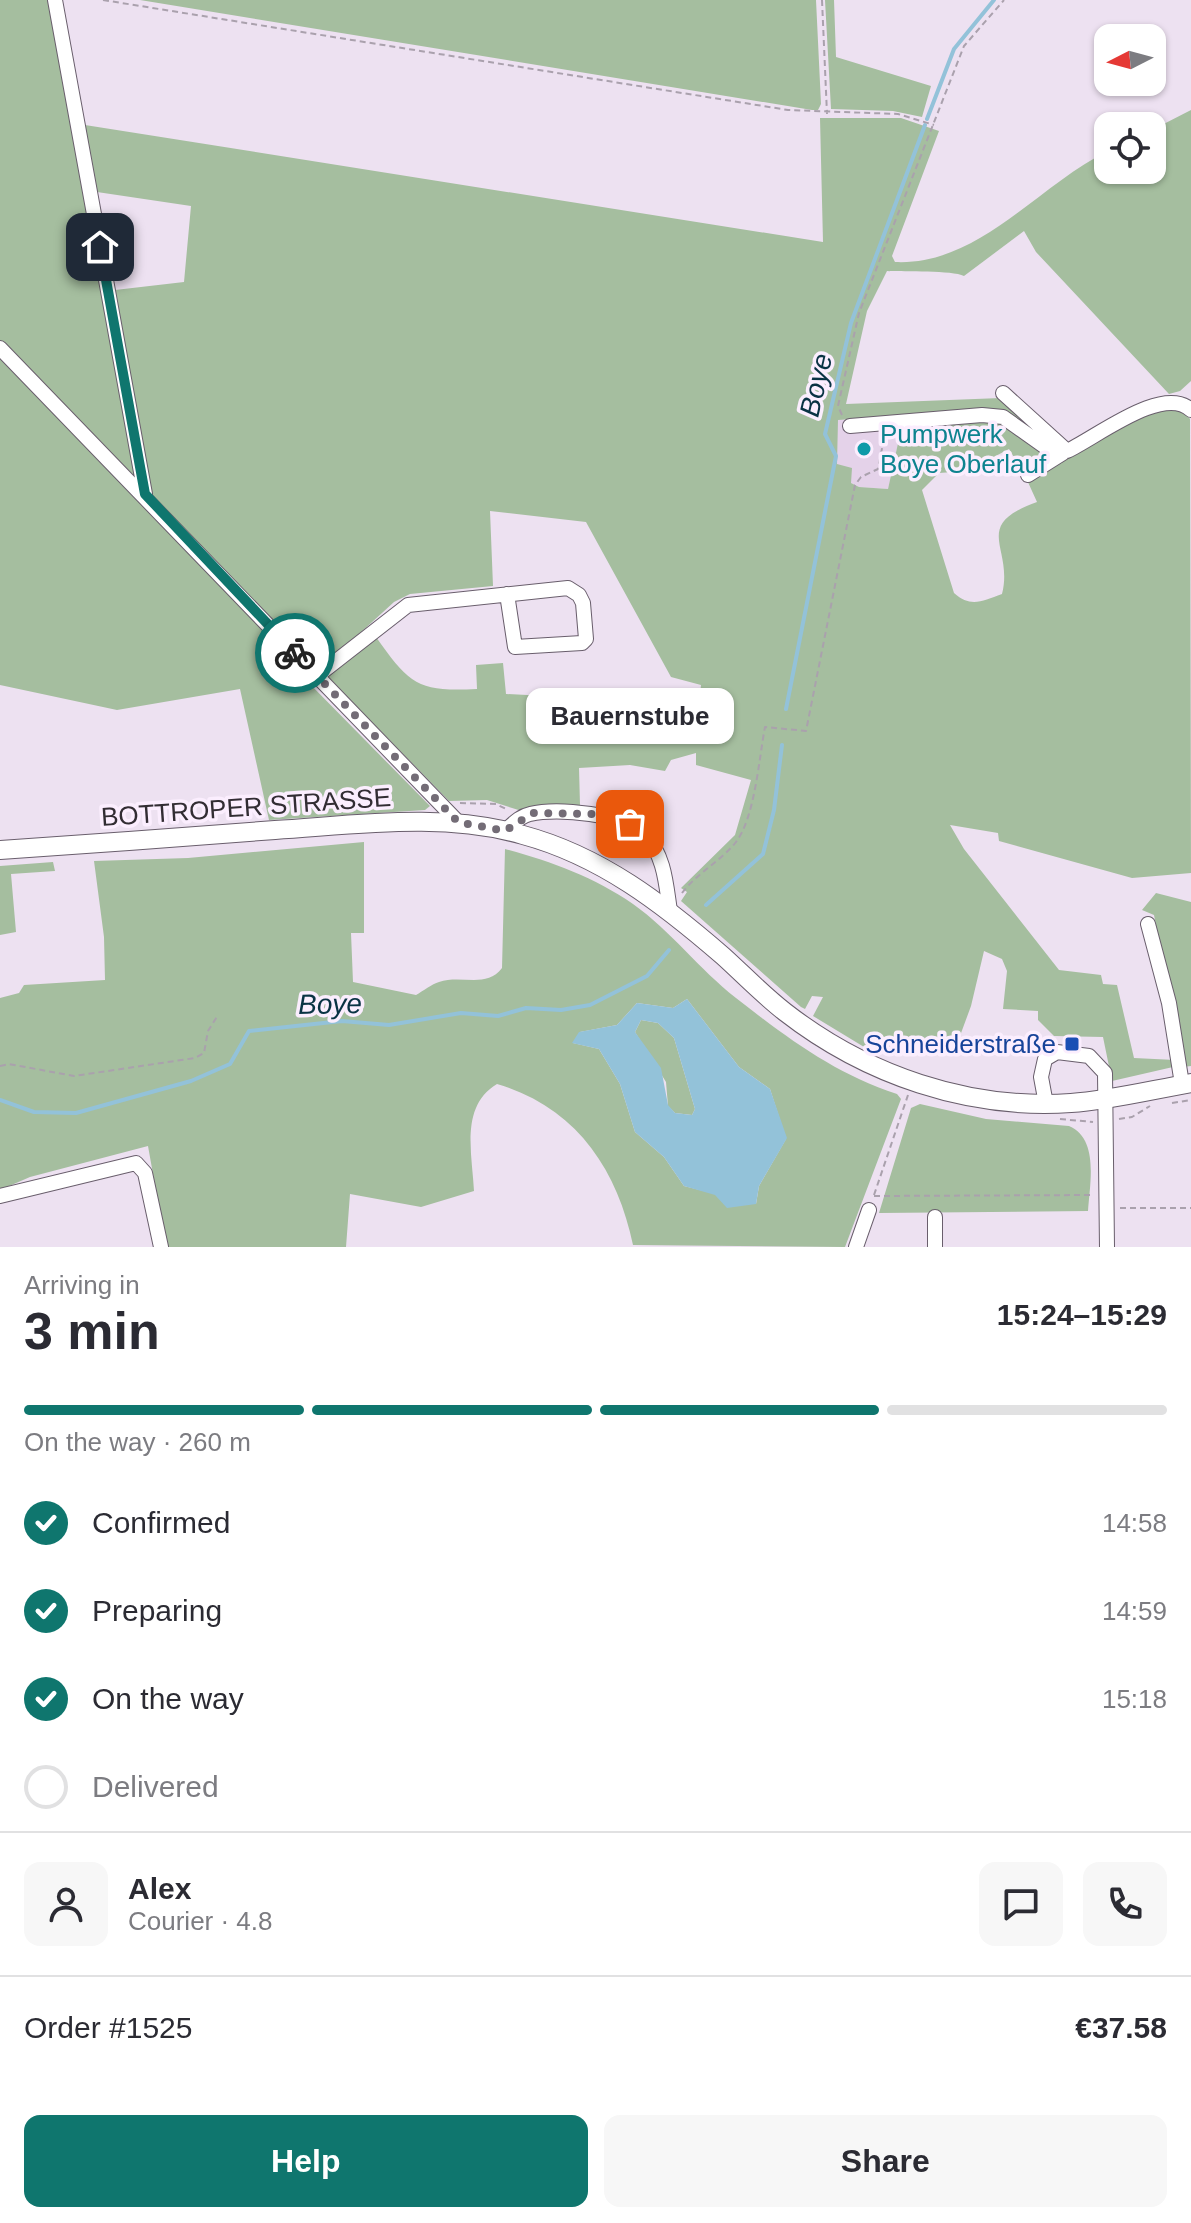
<!DOCTYPE html>
<html lang="en">
<head>
<meta charset="utf-8">
<style>
	:root { --surface:#fff; --page:#f7f7f7; --text:#2b2b33; --muted:#7c7c81; --line:#e1e1e2; --accent:#0f766e }
	body { margin:0; font-family:Arial,sans-serif; background:var(--page); color:var(--text); height:100vh; display:flex; flex-direction:column; font-size:30px; white-space:nowrap }
	* { box-sizing:border-box; margin:0 }
	p { font-size:26px; color:var(--muted) }
	.icon { flex:none; width:44px; height:44px; fill:none; stroke:currentColor; stroke-width:2; stroke-linecap:round; stroke-linejoin:round }
	.map { position:relative; height:1247px; overflow:hidden }
	.details { display:flex; flex-direction:column; background:var(--surface); flex:1 }
	.details>* { flex:none }
	.needle { width:52px; rotate:264deg }
	.controls { position:absolute; left:1094px; top:24px; display:grid; gap:16px }
	.controls a { display:grid; place-items:center; width:72px; height:72px; border-radius:16px; background:var(--surface); box-shadow:0 2px 6px #0004; font-size:40px }
	.pin { position:absolute; display:grid; place-items:center; width:68px; height:68px; color:#fff; margin:-34px; border-radius:16px; box-shadow:0 4px 12px #0006 }
	.courier { position:absolute; display:grid; place-items:center; width:80px; height:80px; margin:-40px; border:6px solid #0f766e; border-radius:50%; background:#fff; color:#222; box-shadow:0 2px 10px #0007 }
	.bubble { position:absolute; height:56px; border-radius:16px; background:var(--surface); box-shadow:0 2px 6px #0004; font-size:26px; font-weight:700; line-height:56px; text-align:center }
	.headline em { font-style:normal; font-weight:700 }
	.headline div { display:flex; flex-direction:column-reverse }
	.headline { display:flex; align-items:center; justify-content:space-between; height:136px; padding:0 24px }
	h1 { font-size:52px; font-weight:700; line-height:60px }
	.bar { display:grid; grid-template-columns:repeat(4,1fr); gap:12px 8px; align-content:center; height:96px; padding:0 24px }
	.bar i { height:10px; border-radius:6px; background:var(--line) }
	.bar .current { background:var(--accent) }
	.bar p { grid-column:span 4 }
	.line { display:flex; align-items:center; gap:20px; padding:0 24px; border-top:2px solid var(--line) }
	.line div { flex:1 }
	.round { display:grid; place-items:center; flex:none; width:84px; height:84px; border-radius:16px; background:var(--page) }
	ol { padding:0 24px; list-style:none }
	li { display:flex; align-items:center; gap:24px; height:88px }
	li p { margin-inline-start:auto }
	li .icon { padding:8px; border-radius:50%; background:var(--accent); color:#fff; stroke-width:4 }
	li:last-child { color:var(--muted) }
	li i { width:44px; height:44px; border:4px solid var(--line); border-radius:50% }
	.cta { display:flex; gap:16px; margin-top:auto; padding:16px 24px }
	.cta a { flex:1; height:92px; border-radius:16px; background:var(--accent); color:#fff; font-size:32px; font-weight:700; line-height:92px; text-align:center }
	.cta a+a { background:var(--page); color:var(--text) }
	.map>svg:first-child { display:block }
</style>
</head>
<body>
<div class="map">
<svg width="1191" height="1247" viewBox="0 0 1191 1247">
	<rect width="100%" height="100%" fill="#ede1f1"/>
	<!-- built -->
	<path fill="#e4d2e9" d="M 897,416 L 902,425 L 888,489 L 859,487 L 851,483 L 837,465 L 837,420 Z"/>
	<!-- green -->
	<path fill="#a5be9f" fill-rule="evenodd" d="M 0,0 L 52,0 L 127,359 L 115,290 L 184,282 L 191,206 L 97,192 L 85,125 L 823,242 L 820,118 L 901,118 L 939,131 L 892,256 L 895,262 C 979,266 1038,185 1108,151 L 1108,170 L 1152,170 L 1152,130 L 1191,110 L 1191,381 L 1180,391 L 1169,394 L 1036,252 L 1024,231 L 964,276 C 952,270 905,272 887,271 L 867,311 L 846,404 L 1001,398 L 1051,441 L 1006,417 L 897,416 L 838,420 L 837,464 L 852,468 L 851,483 L 859,487 L 888,489 L 902,425 L 993,419 L 1050,457 L 1023,472 L 1009,449 L 967,471 L 939,473 L 922,490 L 954,593 C 971,608 982,601 1002,594 C 1014,547 970,526 1037,502 L 1027,480 L 1127,423 L 1168,406 L 1184,411 L 1190,419 L 1191,873 L 1132,878 L 999,841 L 998,833 L 950,825 L 964,849 L 1059,970 L 1101,975 L 1103,984 L 1117,985 L 1134,1058 L 1175,1060 L 1173,1067 L 1112,1081 L 1103,1037 L 1054,1036 L 1038,1020 L 1038,1011 L 1003,1009 L 1007,971 L 1002,959 L 984,951 L 971,1006 L 957,1044 L 874,1053 L 813,1016 L 823,997 L 812,996 L 805,1009 L 801,1007 L 681,901 L 687,892 L 681,888 L 735,835 L 751,780 L 696,765 L 696,753 L 671,760 L 665,771 L 630,765 L 579,768 L 580,805 L 525,812 L 487,800 L 449,801 L 320,669 L 305,679 L 430,806 L 425,810 L 269,820 L 240,689 L 117,710 L 0,685 ZM 490,511 L 586,522 L 671,677 L 701,685 L 699,704 L 506,694 L 503,663 L 476,665 L 477,689 C 418,692 410,685 376,637 L 347,645 L 394,602 L 410,594 L 493,586 Z
		M 140,0 L 816,0 L 821,104 L 818,110 L 812,110 Z
		M 825,0 L 834,0 L 836,57 L 931,86 L 922,117 L 893,111 L 831,109 Z
		M 364,842 L 364,933 L 351,933 L 353,982 L 416,995 C 423,991 432,984 439,982 C 461,974 486,989 502,968 L 505,849 C 550,861 594,877 633,904 C 671,931 699,969 736,998 C 787,1038 835,1074 897,1094 L 901,1099 L 845,1247 L 633,1245 C 617,1168 575,1107 497,1084 C 460,1106 472,1153 474,1191 L 421,1207 L 350,1194 L 346,1247 L 166,1247 L 148,1146 L 30,1177 L 0,1190 L 0,998 L 19,993 L 24,985 L 105,980 L 104,937 L 94,861 L 188,858 ZM 687,999 L 739,1067 L 770,1089 L 786,1139 L 759,1186 L 756,1204 L 684,1186 L 664,1157 L 635,1132 L 620,1084 L 599,1049 L 573,1043 L 580,1032 L 617,1025 L 637,1003 L 673,1008 Z
		M 53,862 L 55,871 L 11,874 L 16,932 L 0,935 L 0,866 Z
		M 1156,893 L 1191,902 L 1191,1066 L 1183,1067 L 1154,915 L 1142,910 Z
		M 641,1020 L 658,1023 L 674,1038 L 695,1109 L 692,1115 L 675,1113 L 668,1106 L 666,1082 L 635,1032 Z
		M 920,1104 L 986,1119 L 1069,1126 C 1099,1139 1090,1182 1088,1211 L 879,1213 L 911,1108 Z"/>
	<!-- water -->
	<path fill="#93c2d9" fill-rule="evenodd" d="M 687,999 L 739,1067 L 770,1089 L 787,1138 L 759,1186 L 756,1204 L 727,1208 L 715,1195 L 684,1186 L 664,1157 L 635,1132 L 620,1084 L 599,1049 L 572,1043 L 579,1032 L 617,1025 L 637,1003 L 673,1008 ZM 641,1020 L 658,1023 L 674,1038 L 695,1109 L 692,1115 L 675,1113 L 668,1105 L 661,1068 L 635,1032 Z"/>
	<g fill="none" stroke-linecap="round" stroke-linejoin="round">
		<!-- stream -->
		<path stroke="#93c2d9" stroke-width="4" d="M 927,119 L 954,49 L 994,0
			M 786,709 L 836,456 L 825,434 L 851,323 L 925,125
			M 706,905 L 763,854 L 774,810 L 782,745
			M 0,1100 L 34,1112 L 76,1113 L 191,1081 L 230,1064 L 249,1031 L 342,1021 L 389,1025 L 461,1013 L 498,1016 L 526,1008 L 561,1010 L 590,1005 L 647,976 L 669,950"/>
		<!-- minor casing -->
		<g stroke="#695e6c" stroke-width="16">
			<path id="minor" d="M 55,0 L 145,494
				M 0,348 L 458,822
				M 1003,393 L 1067,451 C 1097,437 1163,384 1191,410
				M 850,426 L 982,415 L 1003,417 L 1058,456
				M 1028,475 L 1063,453
				M 317,676 L 408,605 L 568,588 L 579,595 L 583,603 L 586,639 L 582,643 L 515,647 L 507,594
				M 505,831 C 513,824 520,816 530,814 C 558,807 624,814 645,835 C 665,856 666,885 670,911
				M 1148,924 L 1169,1003 L 1182,1084
				M 1046,1104 L 1041,1077 L 1045,1059 L 1057,1052 L 1089,1056 L 1105,1073 L 1107,1247
				M 0,1196 L 136,1163 L 145,1173 L 161,1247
				M 856,1247 L 869,1210
				M 935,1247 L 935,1217"/>
		</g>
		<!-- major casing -->
		<g stroke="#695e6c" stroke-width="20">
			<path id="major" d="M 0,850 C 92,844 183,837 275,830 C 356,825 443,812 523,835 C 601,856 663,904 723,956 C 744,975 763,995 785,1012 C 866,1075 968,1110 1071,1103 C 1111,1100 1151,1090 1191,1083"/>
		</g>
		<!-- path -->
		<path stroke="#aaa1ad" stroke-width="2" stroke-dasharray="6 4" stroke-linecap="butt" d="M 103,0 L 788,110 L 898,114 L 934,125
			M 822,0 L 827,114
			M 842,415 L 838,406 L 859,313 L 964,46 L 1004,0
			M 460,803 L 496,804 L 508,810
			M 682,893 C 697,873 721,861 736,842 C 755,817 759,758 765,727 L 806,731 L 855,485 L 861,477 L 878,469 L 884,438
			M 0,1066 L 9,1064 L 74,1076 L 195,1058 L 204,1053 L 208,1031 L 218,1015
			M 1172,1103 L 1191,1100
			M 1060,1119 L 1093,1122
			M 1119,1119 L 1132,1117 L 1150,1106
			M 874,1195 L 908,1095
			M 874,1196 L 1092,1195
			M 1120,1208 L 1191,1208"/>
		<!-- minor -->
		<use href="#minor" stroke="#fff" stroke-width="14"/>
		<!-- major -->
		<use href="#major" stroke="#fff" stroke-width="18"/>
	</g>
	<g fill="none" stroke-linecap="round" stroke-linejoin="round">
		<!-- done -->
		<path stroke="#736c76" stroke-width="8" stroke-dasharray="0 14.4" d="M 295,653 L 458,822 L 505,831 L 533,813 L 593,814 L 630,824"/>
		<!-- route -->
		<path stroke="#0f766e" stroke-width="10" d="M 100,247 L 145,494 L 295,653"/>
	</g>
	<!-- markers -->
	<circle fill="#0f9aa8" stroke="#fbeefe" stroke-width="3" cx="864" cy="449" r="8"/>
	<rect fill="#1a4fb4" stroke="#fbeefe" stroke-width="3" x="1064" y="1036" width="16" height="16" rx="4"/>
	<g text-anchor="middle" dominant-baseline="central" stroke-width="7" stroke-linejoin="round" paint-order="stroke">
		<!-- culture labels -->
		<g font-size="26" fill="#0d838f" stroke="#fbeefe" text-anchor="start">
			<text x="880" y="434">Pumpwerk<tspan x="880" dy="30">Boye Oberlauf</tspan></text>
		</g>
		<!-- street labels -->
		<g font-size="26" fill="#322d33" stroke="#fbeefe">
			<text transform="translate(246 807) rotate(-4)">BOTTROPER STRASSE</text>
		</g>
		<!-- transit labels -->
		<g font-size="26" fill="#164399" stroke="#fbeefe" text-anchor="end">
			<text x="1056" y="1044">Schneiderstraße</text>
		</g>
		<!-- water labels -->
		<g font-size="28" font-style="italic" fill="#093344" stroke="#fbeefe">
			<text transform="translate(816 385) rotate(-77)">Boye</text>
			<text transform="translate(330 1004) rotate(-1)">Boye</text>
		</g>
	</g>
</svg>
<div class="controls">
<a><svg class="needle" viewBox="-14 -14 28 28"><path d="M0-13l5 13h-10z" fill="#e53935"/><path d="M0 13l5-13h-10z" fill="#7c7c81"/></svg></a>
<a><svg class="icon" aria-label="locate" viewBox="0 0 24 24"><circle cx="12" cy="12" r="6"/><path d="M12 2v4M12 18v4M2 12h4M18 12h4"/></svg></a>
</div>
<div class="pin" style="left:630px;top:824px;background:#ea580c"><svg class="icon" aria-label="bag" viewBox="0 0 24 24"><path d="M5 8h14l-1 12H6zM9 8a3 3 0 0 1 6 0"/></svg></div>
<div class="pin" style="left:100px;top:247px;background:#1f2937"><svg class="icon" aria-label="home" viewBox="0 0 24 24"><path d="M3 11l9-7 9 7M6 9v11h12V9"/></svg></div>
<div class="courier" style="left:295px;top:653px"><svg class="icon" aria-label="bike" viewBox="0 0 24 24"><circle cx="6" cy="16" r="4"/><circle cx="18" cy="16" r="4"/><path d="M6 16l4-8h5l3 8M10 8l3 8H6M13 5h3"/></svg></div>
<div class="bubble" style="left:526px;top:688px;width:208px">Bauernstube</div>
</div>
<section class="details">
<div class="headline"><div><h1>3 min</h1><p>Arriving in</p></div><em>15:24–15:29</em></div>
<div class="bar"><i class="current"></i><i class="current"></i><i class="current"></i><i></i><p>On the way · 260 m</p></div>
<ol>
<li><svg class="icon" aria-label="check" viewBox="0 0 24 24"><path d="M5 12l5 5 9-10"/></svg>Confirmed<p>14:58</p></li>
<li><svg class="icon" aria-label="check" viewBox="0 0 24 24"><path d="M5 12l5 5 9-10"/></svg>Preparing<p>14:59</p></li>
<li><svg class="icon" aria-label="check" viewBox="0 0 24 24"><path d="M5 12l5 5 9-10"/></svg>On the way<p>15:18</p></li>
<li><i></i>Delivered</li>
</ol>
<div class="line" style="height:144px"><a class="round"><svg class="icon" aria-label="person" viewBox="0 0 24 24"><circle cx="12" cy="8" r="4"/><path d="M4 21q1-7 8-7t8 7"/></svg></a><div><b>Alex</b><p>Courier · 4.8</p></div><a class="round"><svg class="icon" aria-label="chat" viewBox="0 0 24 24"><path d="M4 5h16v11H9l-5 4z"/></svg></a><a class="round"><svg class="icon" aria-label="phone" viewBox="0 0 24 24"><path d="M5 4h4l2 5-3 2q2 4 5 5l2-3 5 2v4C11 20 4 13 5 4z"/></svg></a></div>
<div class="line" style="height:104px"><div>Order #1525</div><b>€37.58</b></div>
<div class="cta"><a>Help</a><a>Share</a></div>
</section>
</body>
</html>
